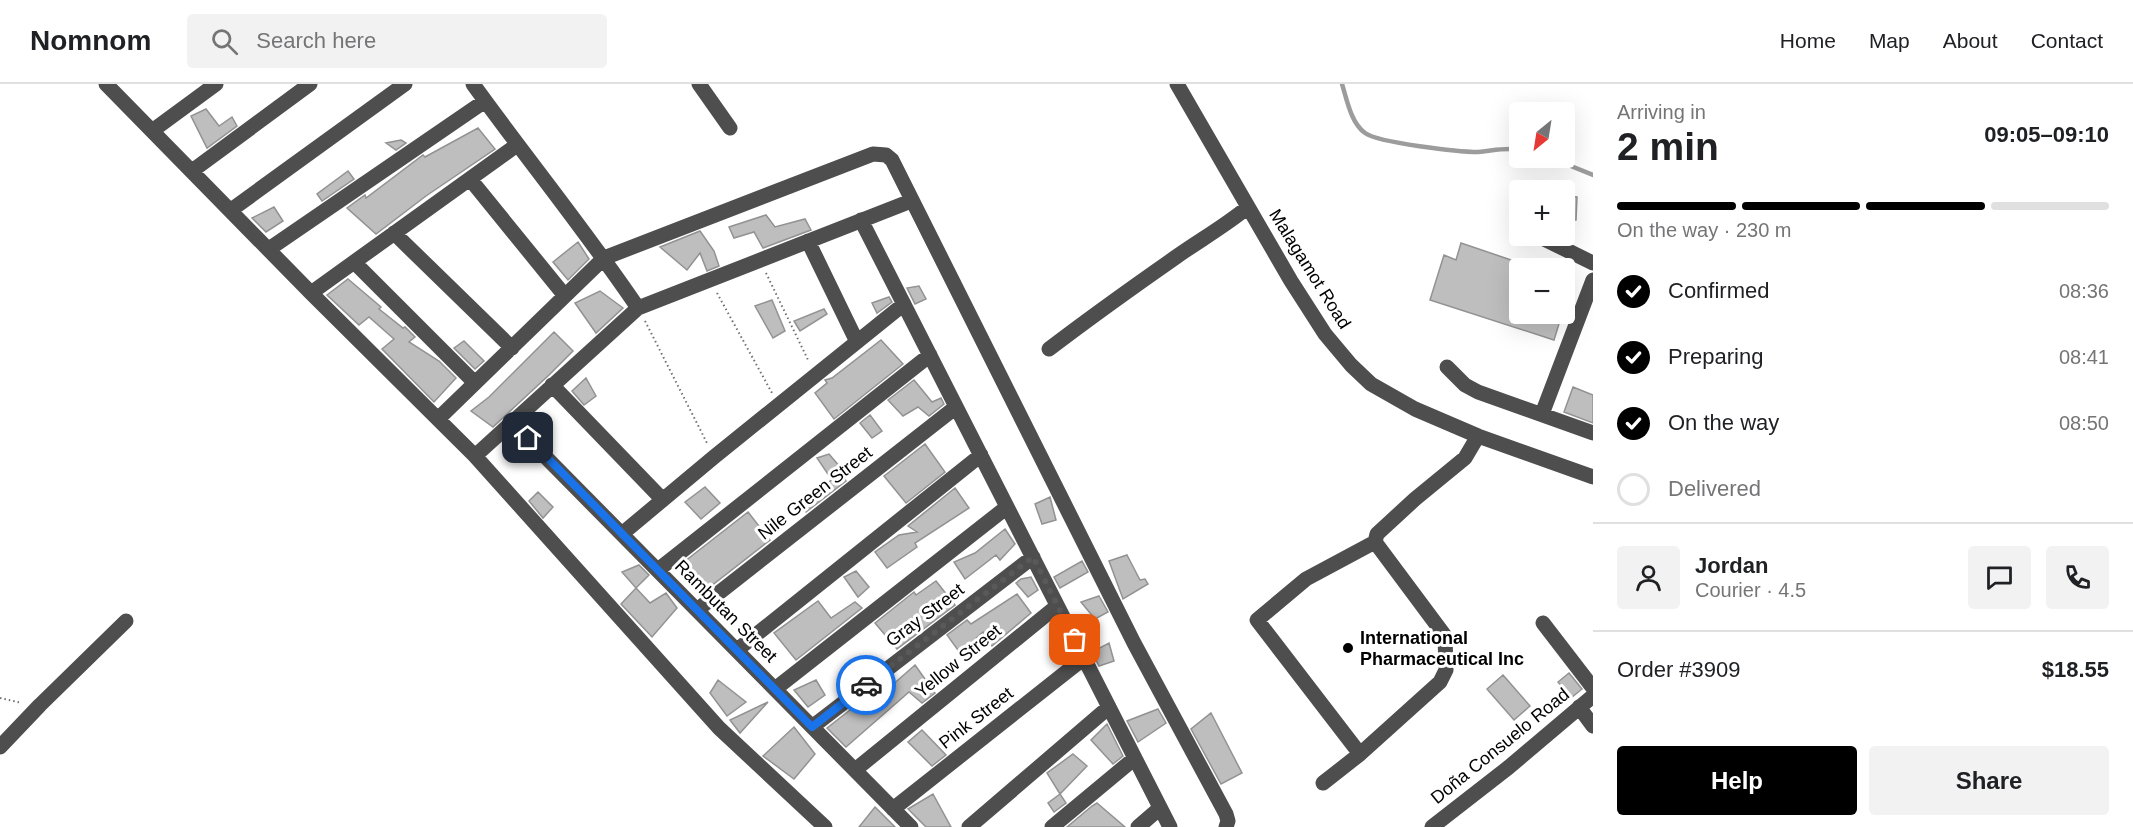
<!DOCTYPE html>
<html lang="en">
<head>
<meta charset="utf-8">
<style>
	:root { --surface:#fff; --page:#f2f2f2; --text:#202124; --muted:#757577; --line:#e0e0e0; --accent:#000 }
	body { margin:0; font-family:Helvetica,sans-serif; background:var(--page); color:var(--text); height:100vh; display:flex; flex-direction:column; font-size:22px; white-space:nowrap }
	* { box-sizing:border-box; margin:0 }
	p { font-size:20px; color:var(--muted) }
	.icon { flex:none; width:33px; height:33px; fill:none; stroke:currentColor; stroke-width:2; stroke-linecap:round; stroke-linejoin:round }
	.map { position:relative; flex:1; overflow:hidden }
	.drawer { display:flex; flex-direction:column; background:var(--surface); width:540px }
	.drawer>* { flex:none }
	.needle { width:39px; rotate:210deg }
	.tools { position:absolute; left:1509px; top:18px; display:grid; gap:12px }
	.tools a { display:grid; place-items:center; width:66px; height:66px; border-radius:6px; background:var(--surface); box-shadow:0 6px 24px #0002; font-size:30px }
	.pin { position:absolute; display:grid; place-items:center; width:51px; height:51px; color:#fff; margin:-26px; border-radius:12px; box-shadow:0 3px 9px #0006 }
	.courier { position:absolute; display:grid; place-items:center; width:60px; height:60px; margin:-30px; border:4px solid #1a73e8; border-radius:50%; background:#fff; color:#222; box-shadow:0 2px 8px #0007 }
	.overview em { font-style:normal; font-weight:800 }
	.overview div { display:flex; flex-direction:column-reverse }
	.overview { display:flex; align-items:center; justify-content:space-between; height:102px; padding:0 24px }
	h1 { font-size:39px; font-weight:800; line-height:45px }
	.bar { display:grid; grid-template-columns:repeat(4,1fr); gap:9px 6px; align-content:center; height:72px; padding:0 24px }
	.bar i { height:8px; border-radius:4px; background:var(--line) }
	.bar .on { background:var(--accent) }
	.bar p { grid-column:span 4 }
	.line { display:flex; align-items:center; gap:15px; padding:0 24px; border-top:2px solid var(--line) }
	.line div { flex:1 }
	.round { display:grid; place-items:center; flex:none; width:63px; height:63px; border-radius:6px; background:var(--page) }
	ol { padding:0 24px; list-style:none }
	li { display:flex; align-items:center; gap:18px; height:66px }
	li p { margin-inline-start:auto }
	li .icon { padding:6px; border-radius:50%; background:var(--accent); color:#fff; stroke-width:4 }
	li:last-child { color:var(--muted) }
	li i { width:33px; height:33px; border:3px solid var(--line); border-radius:50% }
	.primary-button { display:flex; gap:12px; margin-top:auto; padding:12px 24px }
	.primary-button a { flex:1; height:69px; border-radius:6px; background:var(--accent); color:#fff; font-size:24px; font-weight:800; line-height:69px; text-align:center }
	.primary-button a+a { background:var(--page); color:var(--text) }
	header { display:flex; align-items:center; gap:36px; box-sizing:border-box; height:84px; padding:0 30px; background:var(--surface); border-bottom:2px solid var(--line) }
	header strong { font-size:28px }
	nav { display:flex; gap:33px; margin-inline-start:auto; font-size:21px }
	.search { width:420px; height:54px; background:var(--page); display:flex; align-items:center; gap:15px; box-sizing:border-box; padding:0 21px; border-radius:6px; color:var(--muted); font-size:22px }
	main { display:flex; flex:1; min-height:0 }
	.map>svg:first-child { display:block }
</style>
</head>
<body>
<header>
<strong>Nomnom</strong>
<div class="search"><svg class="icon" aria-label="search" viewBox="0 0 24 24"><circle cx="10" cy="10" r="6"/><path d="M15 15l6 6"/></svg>Search here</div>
<nav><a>Home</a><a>Map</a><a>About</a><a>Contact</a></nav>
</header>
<main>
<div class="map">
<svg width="1593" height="743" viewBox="0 0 1593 743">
	<rect width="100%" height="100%" fill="#fff"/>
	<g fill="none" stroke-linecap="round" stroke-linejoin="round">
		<!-- stream -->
		<path stroke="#9c9c9c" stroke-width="4.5" d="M 1342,0 C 1347,16 1351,39 1365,49 C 1379,59 1459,68 1478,68 C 1492,67 1506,63 1520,66
			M 1551,74 L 1593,91"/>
	</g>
	<!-- building -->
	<path fill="#bebebe" stroke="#929292" stroke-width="1.5" d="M 206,25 L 219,42 L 232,33 L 237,42 L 207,64 L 191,32 Z
		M 478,44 L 495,65 L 426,112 L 376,150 L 347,124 L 365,111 L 366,114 L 423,71 L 425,73 Z
		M 401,56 L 406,59 L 396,66 L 386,59 Z
		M 348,87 L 354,95 L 322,117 L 317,110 Z
		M 1564,112 L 1577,113 L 1576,136 L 1564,136 Z
		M 274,123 L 283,137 L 266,148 L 252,134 Z
		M 766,131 L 775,143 L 805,135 L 811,146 L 763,164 L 754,148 L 734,154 L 729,143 Z
		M 700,147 L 714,167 L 719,182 L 707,187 L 700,169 L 687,186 L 660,163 Z
		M 578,158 L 589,175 L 568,196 L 553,178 Z
		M 1461,159 L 1520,179 L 1520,230 L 1562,230 L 1554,256 L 1430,216 L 1444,171 L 1456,176 Z
		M 348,195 L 381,223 L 379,225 L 403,244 L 405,243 L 415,253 L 409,258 L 439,277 L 456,294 L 434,318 L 382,265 L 394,255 L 369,233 L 359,241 L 327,211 Z
		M 919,202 L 926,215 L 915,220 L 907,204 Z
		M 600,207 L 623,224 L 596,249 L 575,219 Z
		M 889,213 L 892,218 L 877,229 L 872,219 Z
		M 772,216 L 785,247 L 773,254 L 755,222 Z
		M 824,225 L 827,230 L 800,247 L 794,237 Z
		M 554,248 L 573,267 L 549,291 L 493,343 L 471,327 L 489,313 Z
		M 881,256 L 903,280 L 834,335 L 815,309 L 827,299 L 825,296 L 832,294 Z
		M 464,257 L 484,277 L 475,285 L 454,264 Z
		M 586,294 L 596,312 L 584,321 L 572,307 Z
		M 914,296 L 932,318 L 941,314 L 944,320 L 929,332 L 918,323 L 903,332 L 888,316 Z
		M 1573,303 L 1593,311 L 1593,339 L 1564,328 Z
		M 870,331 L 882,347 L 872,354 L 860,339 Z
		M 925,360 L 945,388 L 906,419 L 884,392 Z
		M 829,370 L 840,383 L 846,397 L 806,428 L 798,417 L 832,396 L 817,374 Z
		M 705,403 L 720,419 L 701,435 L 685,418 Z
		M 955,404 L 969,424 L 915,459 L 917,463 L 887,484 L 875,468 L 899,451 L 917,448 L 908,442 Z
		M 538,408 L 553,423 L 543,434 L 529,417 Z
		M 1050,413 L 1056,436 L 1042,440 L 1035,420 Z
		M 748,428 L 770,456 L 706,506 L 680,481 Z
		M 1005,445 L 1015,460 L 1000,476 L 996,471 L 965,495 L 954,478 L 975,469 Z
		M 1127,471 L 1140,496 L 1145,495 L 1148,500 L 1123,515 L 1109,477 Z
		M 1082,477 L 1088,488 L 1060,504 L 1054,493 Z
		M 639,481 L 649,491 L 636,504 L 622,488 Z
		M 856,487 L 869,503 L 858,513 L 844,493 Z
		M 1031,493 L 1038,506 L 1028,513 L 1016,499 L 1021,495 Z
		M 936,497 L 955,521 L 897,565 L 875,539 L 914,508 L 916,511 Z
		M 636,504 L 650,519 L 666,509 L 677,524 L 652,553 L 621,520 Z
		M 1017,510 L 1031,529 L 992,562 L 983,548 L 960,569 L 947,551 L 967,536 L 971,540 Z
		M 1099,512 L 1108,528 L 1095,535 L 1081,518 Z
		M 818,517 L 831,534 L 855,518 L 862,524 L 796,576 L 774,549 Z
		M 1109,559 L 1114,577 L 1099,582 L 1092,568 Z
		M 915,581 L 935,609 L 922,619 L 909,608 L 846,663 L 827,644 L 886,598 L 890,603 Z
		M 1569,589 L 1582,605 L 1571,614 L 1558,598 Z
		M 1503,591 L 1530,622 L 1514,636 L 1487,605 Z
		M 718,596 L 746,618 L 727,632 L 710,609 Z
		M 816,596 L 825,611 L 808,623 L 794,606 Z
		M 768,618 L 740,649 L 730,636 Z
		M 1158,625 L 1166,639 L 1138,658 L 1127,637 Z
		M 1211,629 L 1242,689 L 1221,700 L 1191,645 Z
		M 1107,640 L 1123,672 L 1113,680 L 1091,656 Z
		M 794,643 L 815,670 L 794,695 L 763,672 Z
		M 922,646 L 946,671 L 932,682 L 908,658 Z
		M 1073,670 L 1087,682 L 1060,710 L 1047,689 Z
		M 933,710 L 951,743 L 926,743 L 908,725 Z
		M 1060,710 L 1066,719 L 1054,728 L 1048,719 Z
		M 1097,719 L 1125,743 L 1067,743 L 1092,722 Z
		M 875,723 L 895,743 L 859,743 Z"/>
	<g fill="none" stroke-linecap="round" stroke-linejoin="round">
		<!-- path -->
		<path stroke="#707070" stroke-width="2" stroke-dasharray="1.5 3" stroke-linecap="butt" d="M 766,189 L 809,278
			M 717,209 L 772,309
			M 645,237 L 708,361
			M 0,614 L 22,619"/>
		<!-- minor -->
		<path stroke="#4e4e4e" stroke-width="15" d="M 106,0 L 311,209 L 475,372 L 719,644 L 825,743
			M 473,0 C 527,75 586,147 638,224
			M 699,0 L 730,44
			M 1177,0 L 1291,197 L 1325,250 L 1351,281 L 1371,300 L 1415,325 L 1478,352 L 1593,393
			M 152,47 L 216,0
			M 192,87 L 310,0
			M 470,95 L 565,212
			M 231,126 L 405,0
			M 861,136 L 1170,743
			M 394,149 L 512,264
			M 1538,152 L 1593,179
			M 808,157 L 857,258
			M 269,165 L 485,17
			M 354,178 L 475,299
			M 311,209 L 517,61
			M 1049,265 C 1091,233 1133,203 1176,173 C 1200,156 1225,142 1248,123
			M 1447,283 L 1465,301 L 1478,308 L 1593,349
			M 552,301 L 662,415
			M 1542,330 L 1593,196
			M 438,335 L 604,174 L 873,70 L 886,71 L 892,76 L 1134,559 L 1226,730 L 1228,737 L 1226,743
			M 512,339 L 911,743
			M 475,372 L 638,224 L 911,117
			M 623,449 L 714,373 L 904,220
			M 658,486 L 930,271
			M 697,526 L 956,323
			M 1543,539 L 1593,604
			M 737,566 L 981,371
			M 775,605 L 1007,423
			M 1579,623 L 1593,642
			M 812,643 L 1033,473
			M 0,663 L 40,621 L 126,537
			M 1360,670 L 1257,536 L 1306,495 L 1375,458
			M 855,686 L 1057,522
			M 1323,699 L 1360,670 L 1440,598 L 1446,586 L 1445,552 L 1375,458 L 1377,450 L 1415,415 L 1465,374 L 1478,352
			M 893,725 L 1084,574
			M 969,743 L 1109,623
			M 1052,743 L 1135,674
			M 1138,743 L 1160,724
			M 1432,743 L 1509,683 L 1593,612"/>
	</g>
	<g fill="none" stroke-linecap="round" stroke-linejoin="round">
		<!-- done -->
		<path stroke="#595959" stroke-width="6" stroke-dasharray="0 10.8" d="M 866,601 L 1033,473 L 1075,556"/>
		<!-- route -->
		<path stroke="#1a73e8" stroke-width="8" d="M 528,354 L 812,643 L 866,601"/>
	</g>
	<!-- markers -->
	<circle fill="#000" stroke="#fff" stroke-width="2" cx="1348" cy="564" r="6"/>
	<g text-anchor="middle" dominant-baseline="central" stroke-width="6" stroke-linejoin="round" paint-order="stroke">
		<!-- street labels -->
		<g font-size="18" fill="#000" stroke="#fff">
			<text transform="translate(1310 185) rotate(58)">Malagamot Road</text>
			<text transform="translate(815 409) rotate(-38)">Nile Green Street</text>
			<text transform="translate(726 527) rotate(45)">Rambutan Street</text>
			<text transform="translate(925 531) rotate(-37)">Gray Street</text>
			<text transform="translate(958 577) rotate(-39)">Yellow Street</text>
			<text transform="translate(976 634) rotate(-38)">Pink Street</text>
			<text transform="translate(1500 662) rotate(-39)">Doña Consuelo Road</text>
		</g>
		<!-- poi labels -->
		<g font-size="18" font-weight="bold" fill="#000" stroke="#fff" text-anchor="start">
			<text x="1360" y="554">International<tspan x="1360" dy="21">Pharmaceutical Inc</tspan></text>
		</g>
	</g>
</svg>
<div class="tools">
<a><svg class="needle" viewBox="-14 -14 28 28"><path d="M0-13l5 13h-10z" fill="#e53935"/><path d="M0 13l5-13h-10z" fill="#757577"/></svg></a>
<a>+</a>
<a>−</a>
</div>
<div class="pin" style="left:1075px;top:556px;background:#ea580c"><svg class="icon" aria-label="bag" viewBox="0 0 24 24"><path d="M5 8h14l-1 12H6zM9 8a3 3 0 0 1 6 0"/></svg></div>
<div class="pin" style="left:528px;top:354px;background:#1f2937"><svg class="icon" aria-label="home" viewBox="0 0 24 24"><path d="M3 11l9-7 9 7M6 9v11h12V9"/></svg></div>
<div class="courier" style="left:866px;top:601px"><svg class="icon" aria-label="car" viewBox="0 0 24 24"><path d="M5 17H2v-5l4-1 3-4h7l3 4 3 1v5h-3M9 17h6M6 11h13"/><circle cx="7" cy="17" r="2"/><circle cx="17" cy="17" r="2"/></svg></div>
</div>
<section class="drawer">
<div class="overview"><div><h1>2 min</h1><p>Arriving in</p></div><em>09:05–09:10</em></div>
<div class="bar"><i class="on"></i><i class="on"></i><i class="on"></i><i></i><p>On the way · 230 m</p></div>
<ol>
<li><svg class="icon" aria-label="check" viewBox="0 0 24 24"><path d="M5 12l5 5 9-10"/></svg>Confirmed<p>08:36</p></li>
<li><svg class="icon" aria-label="check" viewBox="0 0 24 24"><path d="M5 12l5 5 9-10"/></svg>Preparing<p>08:41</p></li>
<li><svg class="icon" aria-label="check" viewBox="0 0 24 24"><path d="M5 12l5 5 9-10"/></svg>On the way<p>08:50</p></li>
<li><i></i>Delivered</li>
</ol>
<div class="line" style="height:108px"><a class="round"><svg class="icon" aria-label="person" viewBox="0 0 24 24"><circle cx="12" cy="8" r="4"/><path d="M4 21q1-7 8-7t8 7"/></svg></a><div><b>Jordan</b><p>Courier · 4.5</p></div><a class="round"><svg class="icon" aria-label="chat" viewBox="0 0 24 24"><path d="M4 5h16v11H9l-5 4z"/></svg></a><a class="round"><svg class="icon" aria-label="phone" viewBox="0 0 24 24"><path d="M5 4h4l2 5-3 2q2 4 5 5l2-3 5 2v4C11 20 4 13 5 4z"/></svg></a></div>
<div class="line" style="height:78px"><div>Order #3909</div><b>$18.55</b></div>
<div class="primary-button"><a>Help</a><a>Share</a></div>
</section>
</main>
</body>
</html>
